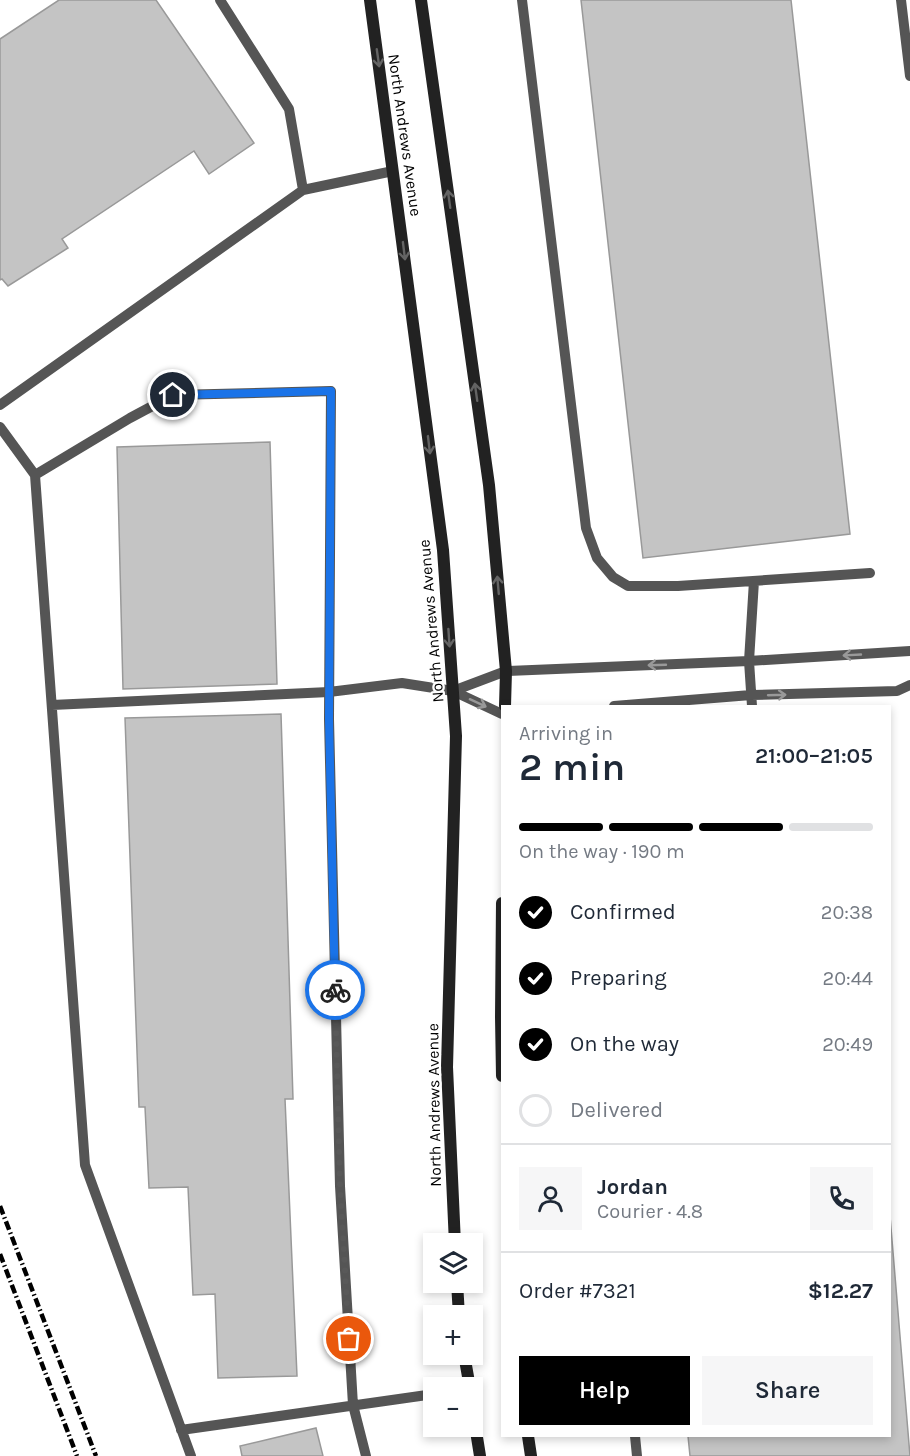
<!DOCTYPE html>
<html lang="en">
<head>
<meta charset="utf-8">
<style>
	:root { --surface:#fff; --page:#f6f6f7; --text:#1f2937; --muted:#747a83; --line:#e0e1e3; --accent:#000 }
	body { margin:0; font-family:Karla,sans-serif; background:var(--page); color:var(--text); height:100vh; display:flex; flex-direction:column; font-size:22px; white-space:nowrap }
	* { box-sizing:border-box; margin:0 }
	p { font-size:20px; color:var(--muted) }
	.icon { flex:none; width:33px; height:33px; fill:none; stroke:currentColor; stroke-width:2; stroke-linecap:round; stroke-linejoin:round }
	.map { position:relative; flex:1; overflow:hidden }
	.side { position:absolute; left:501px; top:705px; width:390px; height:732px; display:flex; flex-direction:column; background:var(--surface); border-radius:0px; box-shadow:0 3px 9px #0003 }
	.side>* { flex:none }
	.controls { position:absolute; left:423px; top:1233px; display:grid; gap:12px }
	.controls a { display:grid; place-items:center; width:60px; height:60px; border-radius:0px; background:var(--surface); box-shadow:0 3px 9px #0003; font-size:30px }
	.pin { position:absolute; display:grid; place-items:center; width:51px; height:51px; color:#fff; margin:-26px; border:3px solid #fff; border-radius:50%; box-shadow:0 2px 6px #0007 }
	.courier { position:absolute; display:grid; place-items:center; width:60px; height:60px; margin:-30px; border:4px solid #1a73e8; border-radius:50%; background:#fff; color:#222; box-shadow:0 2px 8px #0007 }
	.headline em { font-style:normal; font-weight:600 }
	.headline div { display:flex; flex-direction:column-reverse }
	.headline { display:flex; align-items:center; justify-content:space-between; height:102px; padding:0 18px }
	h1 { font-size:39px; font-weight:600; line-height:45px }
	.bar { display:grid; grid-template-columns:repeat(4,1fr); gap:9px 6px; align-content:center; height:72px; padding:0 18px }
	.bar i { height:8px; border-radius:4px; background:var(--line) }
	.bar .current { background:var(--accent) }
	.bar p { grid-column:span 4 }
	.line { display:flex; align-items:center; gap:15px; padding:0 18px; border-top:2px solid var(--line) }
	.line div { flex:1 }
	.round { display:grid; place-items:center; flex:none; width:63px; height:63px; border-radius:0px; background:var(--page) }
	ol { padding:0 18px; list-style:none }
	li { display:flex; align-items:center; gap:18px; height:66px }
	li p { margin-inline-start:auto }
	li .icon { padding:6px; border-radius:50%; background:var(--accent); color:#fff; stroke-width:4 }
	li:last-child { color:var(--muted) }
	li i { width:33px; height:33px; border:3px solid var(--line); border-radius:50% }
	.action { display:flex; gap:12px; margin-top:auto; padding:12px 18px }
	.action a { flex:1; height:69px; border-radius:0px; background:var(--accent); color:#fff; font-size:24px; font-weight:600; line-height:69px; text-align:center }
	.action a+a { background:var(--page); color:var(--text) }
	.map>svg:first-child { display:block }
</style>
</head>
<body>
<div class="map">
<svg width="910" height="1456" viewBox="0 0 910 1456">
	<rect width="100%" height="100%" fill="#fff"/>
	<!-- building -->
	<path fill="#c4c4c4" stroke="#999" stroke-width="1.5" d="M 59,0 L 156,0 L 254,143 L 209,174 L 194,151 L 62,239 L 68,248 L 8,286 L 2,279 L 0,280 L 0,39 Z
		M 581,0 L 791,0 L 850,534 L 643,558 Z
		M 270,442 L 277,684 L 123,689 L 117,447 Z
		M 281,714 L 293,1099 L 285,1099 L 297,1376 L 218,1378 L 215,1294 L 193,1295 L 188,1187 L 149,1188 L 145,1107 L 139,1107 L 125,718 Z
		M 890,1216 L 910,1456 L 690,1456 L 688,1436 L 890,1436 Z
		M 316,1428 L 323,1456 L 242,1456 L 240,1446 Z"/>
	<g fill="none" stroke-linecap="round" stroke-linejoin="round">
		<!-- lane -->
		<path stroke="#555" stroke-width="10" d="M 220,0 L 289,109 L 303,190
			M 522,0 L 586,528 L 597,558 L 613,577 L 628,586 L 678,586 L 870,573
			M 901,0 L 910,76
			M 0,405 L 303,190 L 393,171
			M 0,427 L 35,475
			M 453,691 L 506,671 L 749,661 L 910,651
			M 52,705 L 329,692 L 402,683 L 453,691 L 502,714
			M 614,706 L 751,695 L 897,691 L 910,685
			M 752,706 L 749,661 L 754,581
			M 181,1430 L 434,1394
			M 635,1436 L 637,1456
			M 191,1456 L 85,1165 L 35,475 L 130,418 L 173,395 L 331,391 L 329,719 L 340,1186 L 353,1405 L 366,1456"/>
		<!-- secondary -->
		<path stroke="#222" stroke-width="12" d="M 370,0 L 443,550 L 456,736 L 447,1067 L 455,1244
			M 421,0 L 489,485 L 506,671 L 505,706
			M 502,903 L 501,1017 L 502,1076
			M 457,1282 L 459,1316
			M 464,1354 L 470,1388
			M 472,1406 L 480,1456
			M 528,1436 L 531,1456"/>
		<!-- rail -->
		<path stroke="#000" stroke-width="4.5" stroke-dasharray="9 3 1.5 3" stroke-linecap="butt" d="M 0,1206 L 96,1456
			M 0,1254 L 77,1456"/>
	</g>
	<!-- one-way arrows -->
	<defs><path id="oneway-shaft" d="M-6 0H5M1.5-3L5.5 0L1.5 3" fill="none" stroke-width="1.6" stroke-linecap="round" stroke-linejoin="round" transform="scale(1.5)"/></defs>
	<g stroke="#646464">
		<use href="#oneway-shaft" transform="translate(378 58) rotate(82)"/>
		<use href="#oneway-shaft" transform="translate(449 199) rotate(-98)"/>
		<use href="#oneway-shaft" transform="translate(404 251) rotate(83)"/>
		<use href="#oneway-shaft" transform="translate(476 392) rotate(-98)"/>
		<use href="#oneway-shaft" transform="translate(429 445) rotate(83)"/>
		<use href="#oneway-shaft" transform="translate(498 585) rotate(-95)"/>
		<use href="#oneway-shaft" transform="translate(449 638) rotate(86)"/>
	</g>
	<g stroke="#999">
		<use href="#oneway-shaft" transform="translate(852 655) rotate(177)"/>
		<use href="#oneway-shaft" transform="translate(657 665) rotate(178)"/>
		<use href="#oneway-shaft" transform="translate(777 695) rotate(-2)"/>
		<use href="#oneway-shaft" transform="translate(478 703) rotate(25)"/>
	</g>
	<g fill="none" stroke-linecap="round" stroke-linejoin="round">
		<!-- done -->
		<path stroke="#595959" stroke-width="6" stroke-dasharray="0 10.8" d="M 335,990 L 340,1185 L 349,1339"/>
		<!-- route -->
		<path stroke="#1a73e8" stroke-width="8" d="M 173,395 L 331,391 L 329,719 L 335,990"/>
	</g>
	<g text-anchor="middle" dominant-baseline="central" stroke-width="4.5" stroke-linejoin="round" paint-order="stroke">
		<!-- street labels -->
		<g font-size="16" fill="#000" stroke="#fff">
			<text transform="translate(405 135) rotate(82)">North Andrews Avenue</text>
			<text transform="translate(431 621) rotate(-95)">North Andrews Avenue</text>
			<text transform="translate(434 1105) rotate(-91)">North Andrews Avenue</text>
		</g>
	</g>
</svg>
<div class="controls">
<a><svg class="icon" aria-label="layers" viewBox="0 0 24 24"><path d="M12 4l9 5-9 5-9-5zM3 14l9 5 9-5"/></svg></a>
<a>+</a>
<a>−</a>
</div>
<div class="pin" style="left:349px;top:1339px;background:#ea580c"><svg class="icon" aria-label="bag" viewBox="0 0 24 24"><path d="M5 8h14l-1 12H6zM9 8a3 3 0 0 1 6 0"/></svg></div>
<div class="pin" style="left:173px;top:395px;background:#1f2937"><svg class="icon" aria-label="home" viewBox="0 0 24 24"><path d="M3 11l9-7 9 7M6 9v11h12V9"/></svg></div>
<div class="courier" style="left:335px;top:990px"><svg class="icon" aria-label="bike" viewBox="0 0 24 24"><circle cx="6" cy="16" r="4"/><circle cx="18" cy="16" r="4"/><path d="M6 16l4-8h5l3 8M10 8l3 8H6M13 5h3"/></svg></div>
<section class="side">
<div class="headline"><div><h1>2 min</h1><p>Arriving in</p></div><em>21:00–21:05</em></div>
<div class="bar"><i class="current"></i><i class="current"></i><i class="current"></i><i></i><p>On the way · 190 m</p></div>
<ol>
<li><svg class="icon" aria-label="check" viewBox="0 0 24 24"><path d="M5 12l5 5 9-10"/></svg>Confirmed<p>20:38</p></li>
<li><svg class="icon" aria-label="check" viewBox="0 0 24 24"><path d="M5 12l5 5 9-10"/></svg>Preparing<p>20:44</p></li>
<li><svg class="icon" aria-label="check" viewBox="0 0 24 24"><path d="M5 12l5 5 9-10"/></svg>On the way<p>20:49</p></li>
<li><i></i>Delivered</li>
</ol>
<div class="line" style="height:108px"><a class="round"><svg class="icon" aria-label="person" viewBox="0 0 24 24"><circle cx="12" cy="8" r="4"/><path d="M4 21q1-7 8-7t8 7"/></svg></a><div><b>Jordan</b><p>Courier · 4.8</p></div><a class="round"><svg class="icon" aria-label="phone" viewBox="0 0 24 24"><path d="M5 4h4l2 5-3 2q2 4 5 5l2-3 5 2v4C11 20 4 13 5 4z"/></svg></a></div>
<div class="line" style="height:78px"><div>Order #7321</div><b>$12.27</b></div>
<div class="action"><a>Help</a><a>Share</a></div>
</section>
</div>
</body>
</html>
